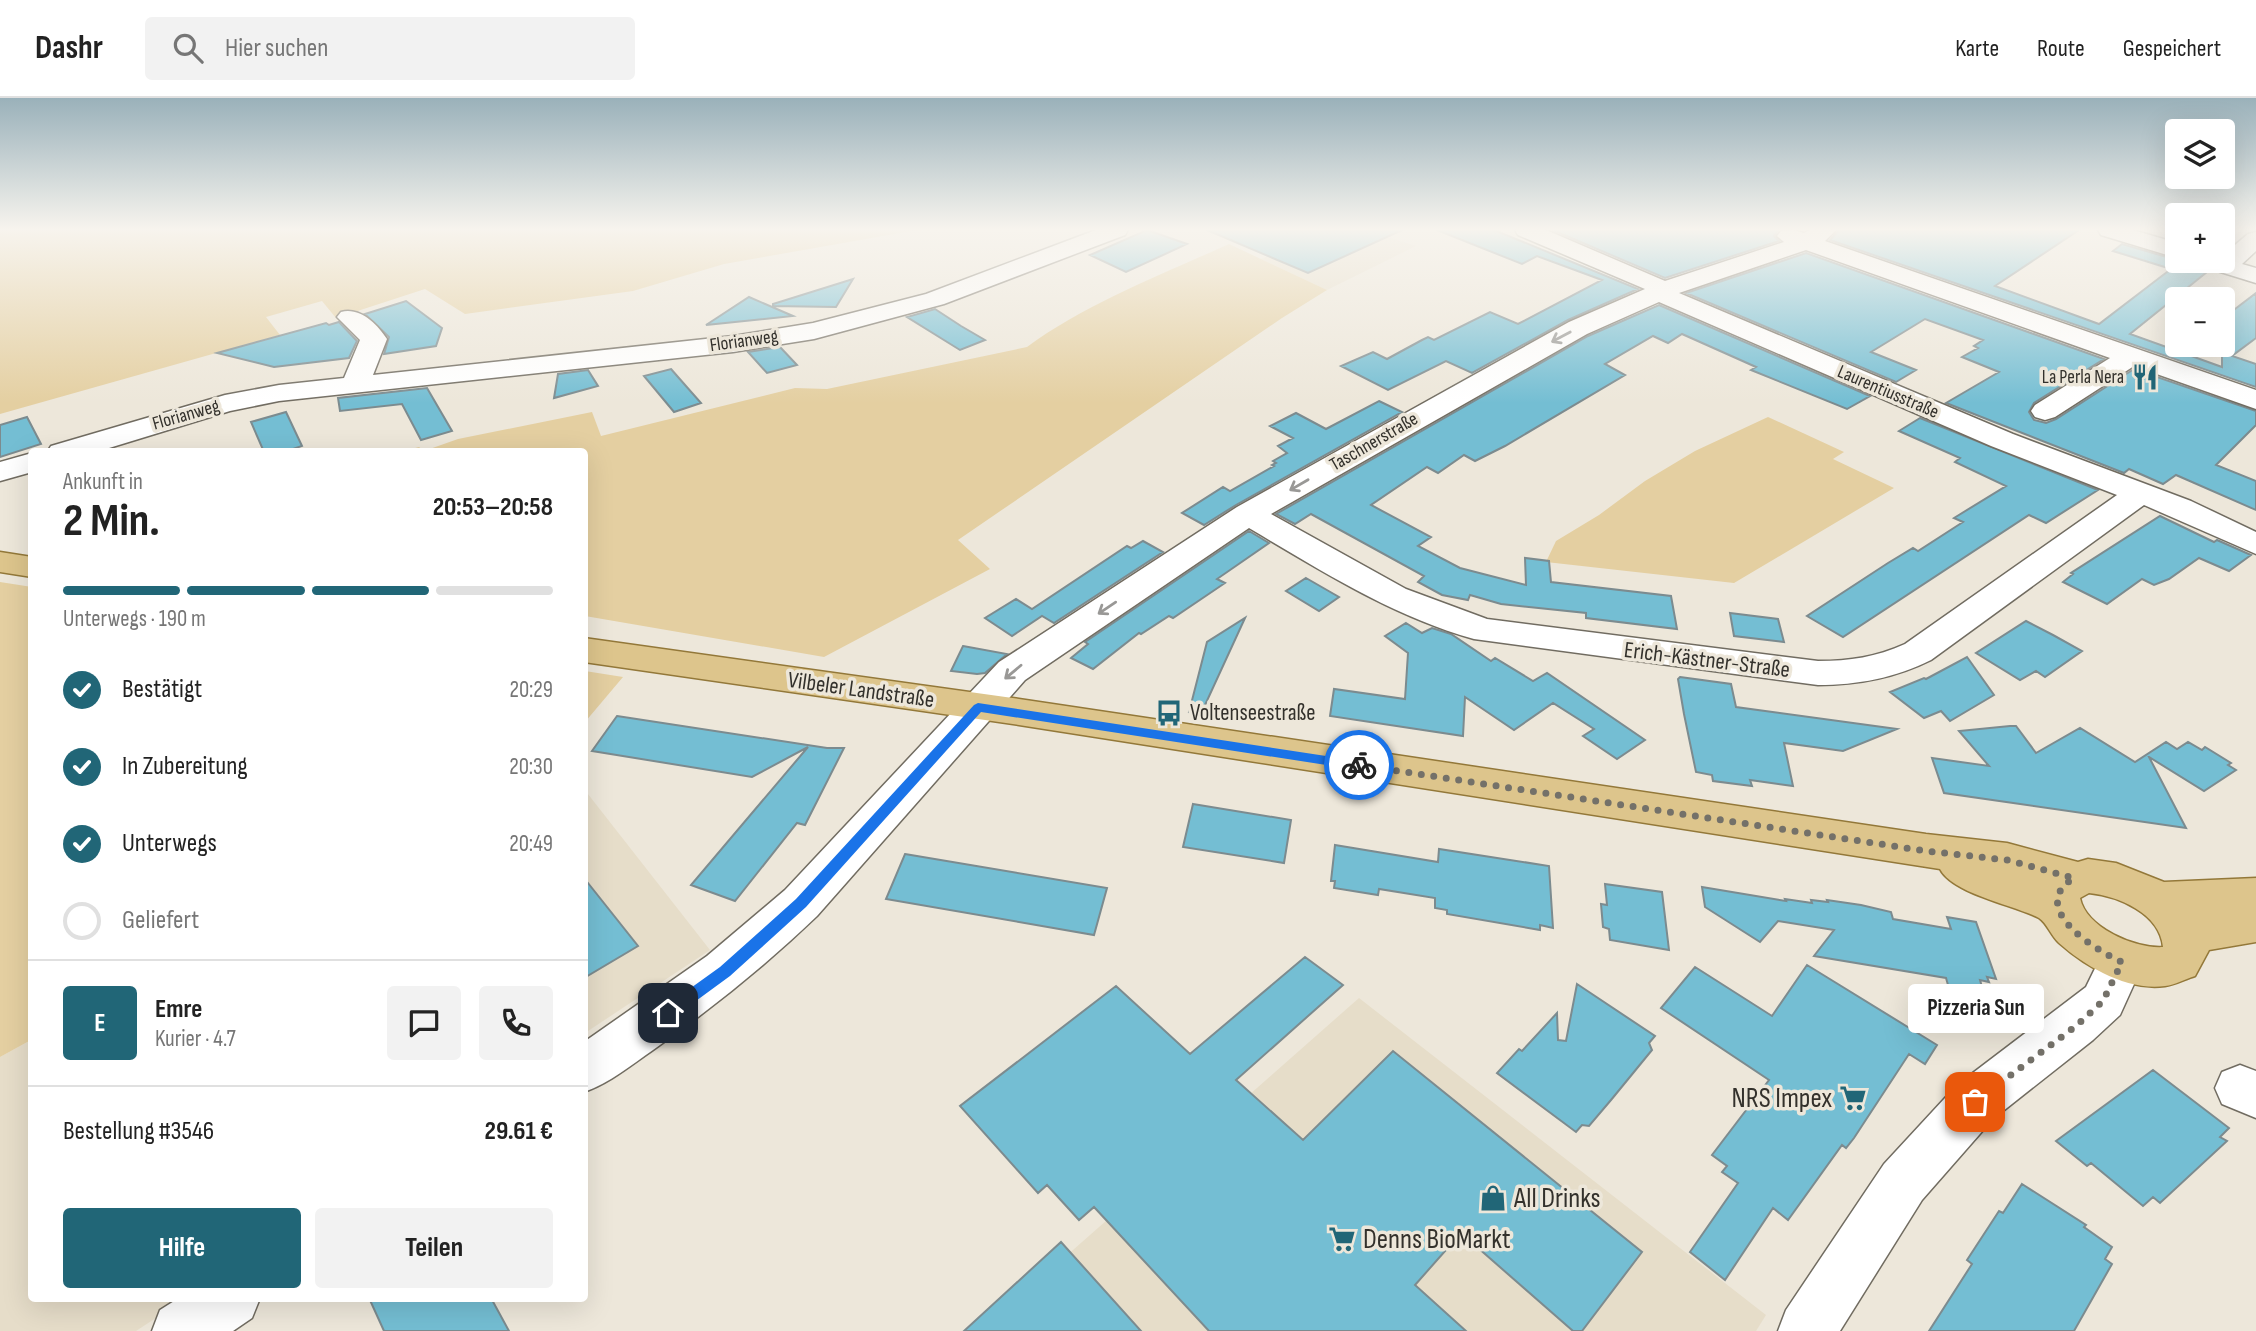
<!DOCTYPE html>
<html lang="de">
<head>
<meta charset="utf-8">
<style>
	:root { --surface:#fff; --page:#f2f2f2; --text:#222; --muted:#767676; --line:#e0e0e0; --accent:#216677 }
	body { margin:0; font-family:"Sofia Sans Condensed",sans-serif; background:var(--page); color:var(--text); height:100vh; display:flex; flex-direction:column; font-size:26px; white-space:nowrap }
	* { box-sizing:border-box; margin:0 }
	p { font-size:23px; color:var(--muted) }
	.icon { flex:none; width:38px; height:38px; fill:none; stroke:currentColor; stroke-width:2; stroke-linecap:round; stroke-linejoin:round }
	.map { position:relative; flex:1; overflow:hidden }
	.side { position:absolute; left:28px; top:350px; width:560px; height:854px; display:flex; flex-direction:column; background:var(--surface); border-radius:7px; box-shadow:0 7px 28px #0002 }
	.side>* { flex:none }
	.fabs { position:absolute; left:2165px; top:21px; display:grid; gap:14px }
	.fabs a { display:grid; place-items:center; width:70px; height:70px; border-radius:7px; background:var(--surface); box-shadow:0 7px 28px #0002; font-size:35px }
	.pin { position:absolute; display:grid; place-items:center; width:60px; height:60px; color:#fff; margin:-30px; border-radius:14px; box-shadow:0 4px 10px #0006 }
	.courier { position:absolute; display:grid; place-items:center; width:70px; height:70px; margin:-35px; border:5px solid #1a73e8; border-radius:50%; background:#fff; color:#222; box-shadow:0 2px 9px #0007 }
	.bubble { position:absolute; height:49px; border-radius:7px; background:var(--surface); box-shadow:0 7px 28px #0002; font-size:23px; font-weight:700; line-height:49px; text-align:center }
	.overview em { font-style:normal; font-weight:700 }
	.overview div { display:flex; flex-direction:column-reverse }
	.overview { display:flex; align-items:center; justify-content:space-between; height:119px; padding:0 35px }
	h1 { font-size:46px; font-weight:700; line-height:52px }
	.bar { display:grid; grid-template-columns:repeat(4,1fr); gap:10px 7px; align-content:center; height:84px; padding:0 35px }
	.bar i { height:9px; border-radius:5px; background:var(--line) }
	.bar .on { background:var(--accent) }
	.bar p { grid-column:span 4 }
	.line { display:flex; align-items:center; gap:18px; padding:0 35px; border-top:2px solid var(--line) }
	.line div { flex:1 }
	.round { display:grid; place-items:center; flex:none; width:74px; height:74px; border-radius:7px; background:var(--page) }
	ol { padding:0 35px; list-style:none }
	li { display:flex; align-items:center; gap:21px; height:77px }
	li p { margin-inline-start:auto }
	li .icon { padding:7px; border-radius:50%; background:var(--accent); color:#fff; stroke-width:4 }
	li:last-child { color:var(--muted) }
	li i { width:38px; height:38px; border:4px solid var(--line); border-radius:50% }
	.cta { display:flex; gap:14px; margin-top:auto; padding:14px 35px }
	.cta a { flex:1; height:80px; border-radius:7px; background:var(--accent); color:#fff; font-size:28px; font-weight:700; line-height:80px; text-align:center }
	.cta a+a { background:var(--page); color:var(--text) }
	header { display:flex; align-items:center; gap:42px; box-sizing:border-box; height:98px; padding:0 35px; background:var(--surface); border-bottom:2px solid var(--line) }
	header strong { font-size:33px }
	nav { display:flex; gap:38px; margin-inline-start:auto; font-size:24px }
	.search { width:490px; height:63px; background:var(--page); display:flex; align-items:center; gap:18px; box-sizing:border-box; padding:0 24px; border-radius:7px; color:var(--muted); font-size:26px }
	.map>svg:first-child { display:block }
</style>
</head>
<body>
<header>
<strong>Dashr</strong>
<div class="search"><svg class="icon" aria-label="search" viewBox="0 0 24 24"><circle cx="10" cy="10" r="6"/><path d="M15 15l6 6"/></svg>Hier suchen</div>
<nav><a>Karte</a><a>Route</a><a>Gespeichert</a></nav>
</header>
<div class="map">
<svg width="2256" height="1233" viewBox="0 0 2256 1233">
	<rect width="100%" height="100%" fill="#ede7da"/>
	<!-- built -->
	<path fill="#e6ddc9" d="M 1299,132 L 1371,134 L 1416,148 L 1327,192 L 1261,161 L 1314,139 Z
		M 584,691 L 710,852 L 585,935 L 584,935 Z
		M 1359,900 L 1766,1217 L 1756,1233 L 981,1233 Z
		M 31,942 L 32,1200 L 185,1201 L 136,1233 L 0,1233 L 0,959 Z"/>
	<!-- green -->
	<path fill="#e4cfa1" d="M 0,132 L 917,132 L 724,166 L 633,193 L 465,216 L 425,191 L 336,220 L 322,203 L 266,219 L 280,237 L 0,316 Z
		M 1229,146 L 1327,192 L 1282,220 L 958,442 L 990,471 L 824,559 L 585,518 L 584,354 L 404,353 L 419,349 L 424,353 L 458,341 L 592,314 L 601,338 L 795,290 L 827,291 L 1027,249 C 1087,205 1161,177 1229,146 Z
		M 1768,319 L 1844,354 L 1833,361 L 1894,390 L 1734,485 L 1546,464 L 1556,443 L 1599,417 L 1645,383 L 1695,353 Z
		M 0,484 L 32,489 L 31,942 L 0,959 Z
		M 585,573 L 623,579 L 585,624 L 584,573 Z"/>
	<!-- building -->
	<path fill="#74bed3" stroke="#7c8b8f" stroke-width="2" d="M 1147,132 L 1187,146 L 1126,174 L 1090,157 Z
		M 1207,132 L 1402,132 L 1308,175 Z
		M 1437,132 L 1494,132 L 1638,191 L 1568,222 L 1472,275 L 1446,263 L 1388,292 L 1341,268 L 1373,254 L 1387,261 L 1422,242 L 1428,239 L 1434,242 L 1490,214 L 1518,226 L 1602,182 L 1537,158 L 1522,166 Z
		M 1558,132 L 1778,132 L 1774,138 L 1779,143 L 1665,180 L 1555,133 Z
		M 1839,132 L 2079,132 L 1995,188 L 2099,226 L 2171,171 L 2113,153 L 2122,146 L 2177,162 L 2177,166 L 2207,174 L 2130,236 L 2222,269 L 2222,221 L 2256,195 L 2256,240 L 2232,258 L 2256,266 L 2256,289 L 1830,142 Z
		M 1806,155 L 2104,261 L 2034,305 L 2029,314 L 2034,322 L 2046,325 L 2056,321 L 2134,271 L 2256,313 L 2256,327 L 2216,367 L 2256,383 L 2256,412 L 2176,377 L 2163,386 L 2129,371 L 2124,375 L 1946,305 L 1999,274 L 1962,259 L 1978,250 L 1974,248 L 1983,242 L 1925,221 L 1871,254 L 1916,272 L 1896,284 L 1686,195 Z
		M 853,181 L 836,209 L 773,208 L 773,206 Z
		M 749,199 L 793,218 L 706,227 Z
		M 406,203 L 442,230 L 436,248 L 384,256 L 389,239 L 365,216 Z
		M 1659,207 L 1870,298 L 1847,311 L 1751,272 L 1756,269 L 1682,236 L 1668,245 L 1653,238 L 1605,266 L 1625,277 L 1505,348 L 1475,363 L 1464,357 L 1438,375 L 1427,369 L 1371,407 L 1431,439 L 1418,448 L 1460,470 L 1526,487 L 1525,460 L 1549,463 L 1551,484 L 1671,498 L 1677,531 L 1586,520 L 1586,515 L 1501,506 L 1470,497 L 1468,502 L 1442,497 L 1418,484 L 1424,478 L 1311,416 L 1295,426 L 1276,416 L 1588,238 Z
		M 935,211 L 961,228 L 985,242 L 960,252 L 907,219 Z
		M 339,224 L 357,243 L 349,260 L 274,269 L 217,255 L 326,225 L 329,227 Z
		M 780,249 L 797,267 L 767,275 L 748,254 Z
		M 671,271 L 678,279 L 701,305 L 674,314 L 644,278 Z
		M 588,272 L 598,288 L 554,300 L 558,276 Z
		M 427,290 L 452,333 L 421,342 L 402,306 L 340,313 L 338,300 Z
		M 1379,303 L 1402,314 L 1236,407 L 1204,427 L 1182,415 L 1223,389 L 1230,393 L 1274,368 L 1272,367 L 1276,365 L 1273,363 L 1287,355 L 1278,348 L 1293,340 L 1270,328 L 1296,315 L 1326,331 Z
		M 286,314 L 302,348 L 284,354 L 264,354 L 251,324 Z
		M 27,319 L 41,346 L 0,359 L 0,327 Z
		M 1920,320 L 2098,392 L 2046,425 L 2029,417 L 1843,539 L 1807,518 L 1888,465 L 1913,450 L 1918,453 L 1963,424 L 1954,420 L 2006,388 L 1955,364 L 1960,360 L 1899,333 Z
		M 2160,418 L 2214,444 L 2217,442 L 2251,457 L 2229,473 L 2199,460 L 2169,481 L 2154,487 L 2142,481 L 2107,506 L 2063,484 L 2073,476 L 2071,475 Z
		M 1249,433 L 1269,445 L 1217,481 L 1225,485 L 1173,520 L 1169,518 L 1141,536 L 1139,535 L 1093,571 L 1071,560 L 1088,546 L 1085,544 Z
		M 1143,443 L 1163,454 L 1054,525 L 1042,518 L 1012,538 L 985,520 L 1016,501 L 1032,511 L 1127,448 L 1131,450 Z
		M 1306,480 L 1339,499 L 1319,513 L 1286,493 Z
		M 1730,515 L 1778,521 L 1784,544 L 1734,538 Z
		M 1245,520 L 1200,618 L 1189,614 L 1207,544 Z
		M 2026,523 L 2053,537 L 2082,553 L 2045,579 L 2036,573 L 2020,582 L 1976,555 Z
		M 1406,525 L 1422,535 L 1432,530 L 1451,536 L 1491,563 L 1495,560 L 1533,583 L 1547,575 L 1645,642 L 1617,661 L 1583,638 L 1594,631 L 1553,605 L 1514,632 L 1465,599 L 1463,638 L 1330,618 L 1334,591 L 1405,601 L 1408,555 L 1385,538 Z
		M 963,548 L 1007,556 L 985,575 L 977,576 L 951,573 Z
		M 1967,559 L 1994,597 L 1950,623 L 1941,613 L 1924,620 L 1890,594 L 1924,580 L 1926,581 Z
		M 1680,579 L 1731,586 L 1736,609 L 1897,631 L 1843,653 L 1784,645 L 1793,688 L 1750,682 L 1752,688 L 1713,683 L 1712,677 L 1696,674 L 1684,616 L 1678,581 Z
		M 617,618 L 827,650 L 844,650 L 805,727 L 797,725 L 735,803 L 691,787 L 808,649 L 752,679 L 592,653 Z
		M 2010,628 L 2016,628 L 2036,655 L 2080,630 L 2135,664 L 2166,644 L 2177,651 L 2188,644 L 2202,652 L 2205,649 L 2231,665 L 2228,667 L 2236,672 L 2204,693 L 2149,659 L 2186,730 L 1944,695 L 1932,660 L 1989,668 L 1959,633 Z
		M 1193,706 L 1291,722 L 1284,765 L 1183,749 Z
		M 1335,747 L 1438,764 L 1439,751 L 1549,768 L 1553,830 L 1540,827 L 1540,832 L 1447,816 L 1447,812 L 1435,810 L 1435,800 L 1379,791 L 1378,797 L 1334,790 L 1335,783 L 1331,783 Z
		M 905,756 L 1107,790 L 1094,837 L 886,801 Z
		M 584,780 L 638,848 L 584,880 Z
		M 1605,786 L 1662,794 L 1669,852 L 1610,842 L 1609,831 L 1603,829 L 1601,806 L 1607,807 Z
		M 1702,789 L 1786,803 L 1785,801 L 1812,805 L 1811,802 L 1828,804 L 1827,802 L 1861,807 L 1891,814 L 1893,821 L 1951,831 L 1947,819 L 1976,824 L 1996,881 L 1987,879 L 1989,884 L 1980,882 L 1982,889 L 1978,888 L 1979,893 L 1948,887 L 1946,880 L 1814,858 L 1834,832 L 1778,823 L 1760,844 L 1705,809 Z
		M 1305,859 L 1343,887 L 1236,982 L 1303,1042 L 1393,953 L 1642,1154 L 1582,1233 L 1573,1233 L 1461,1135 L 1415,1187 L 1466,1233 L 1209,1233 L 1094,1109 L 1079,1122 L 1047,1087 L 1038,1095 L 960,1008 L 1116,888 L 1190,956 Z
		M 1807,867 L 1937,947 L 1925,966 L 1909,956 L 1854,1040 L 1846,1050 L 1842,1047 L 1788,1122 L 1773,1110 L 1725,1182 L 1690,1154 L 1738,1085 L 1722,1074 L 1727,1068 L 1712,1057 L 1769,982 L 1661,910 L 1695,869 L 1772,918 Z
		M 1577,886 L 1655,938 L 1649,945 L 1652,952 L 1611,1002 L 1589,1028 L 1582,1027 L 1576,1034 L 1497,975 L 1519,951 L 1522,953 L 1557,915 L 1558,942 L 1566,943 Z
		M 2153,972 L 2229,1030 L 2220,1039 L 2227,1043 L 2160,1105 L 2153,1099 L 2143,1108 L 2091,1065 L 2087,1068 L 2056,1043 Z
		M 2022,1086 L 2086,1127 L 2084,1129 L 2112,1149 L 2105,1161 L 2112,1166 L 2074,1233 L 1929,1233 L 1972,1166 L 1967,1162 L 1999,1113 L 2003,1115 Z
		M 1061,1144 L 1141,1233 L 964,1233 Z
		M 369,1200 L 491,1200 L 509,1233 L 384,1233 Z"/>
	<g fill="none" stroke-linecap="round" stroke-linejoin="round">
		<!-- minor casing -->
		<g stroke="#716c61" stroke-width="3">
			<path id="minor" d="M 1096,132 L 1128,132 L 1125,137 L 944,206 L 814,241 L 733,254 L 279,303 L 230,313 L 96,354 L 47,354 L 51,348 L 225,297 L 279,287 L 344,280 L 360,242 L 337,219 L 341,214 C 360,209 377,226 387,241 L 373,277 L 733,238 L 813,225 L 926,196 Z
				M 1515,132 L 1546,132 L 1665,183 L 1784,144 L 1777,138 L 1781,133 L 1793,132 L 1804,135 L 1810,132 L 1836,132 L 1825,143 L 2256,292 L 2256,311 L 2134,268 L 2055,319 L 2045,322 L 2035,319 L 2031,313 L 2035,307 L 2110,260 L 1806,152 L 1679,195 L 2013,336 L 2191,403 L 2256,434 L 2256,456 L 2144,407 L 1931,562 C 1895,580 1858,587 1818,587 L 1474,541 C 1392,518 1322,473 1249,430 L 1025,582 L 817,818 C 766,867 711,911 653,952 C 631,967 610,985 584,994 L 584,944 L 707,858 L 785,792 L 999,564 L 1237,409 L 1569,224 L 1645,191 L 1518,137 ZM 1659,204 L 1991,348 L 2117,397 L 1905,546 C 1876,559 1850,563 1818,563 L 1487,521 L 1406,491 L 1271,416 L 1587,236 Z
				M 2098,132 L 2133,132 L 2177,145 L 2177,160 L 2101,137 Z
				M 2256,134 L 2256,153 L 2242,166 L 2256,170 L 2256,185 L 2201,168 L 2197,163 L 2222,163 L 2222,158 L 2248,136 Z
				M 32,355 L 32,374 L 0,383 L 0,364 Z
				M 2121,845 L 2137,850 L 2144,864 L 2120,917 L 2093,942 L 1993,1021 L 1922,1102 L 1840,1233 L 1778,1233 L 1786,1212 L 1884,1066 L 1957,987 L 2086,889 L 2105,850 Z
				M 2240,967 L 2256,973 L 2256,1020 L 2222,1006 L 2215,990 L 2222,974 Z
				M 179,1200 L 260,1200 L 252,1220 L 233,1233 L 152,1233 L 160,1212 Z"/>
		</g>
		<!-- major casing -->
		<g stroke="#937839" stroke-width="3">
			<path id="major" d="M 0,454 L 32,459 L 32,479 L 0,474 Z
				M 584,540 L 1019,601 L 1926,736 L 2007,745 L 2078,764 L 2088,761 L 2116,765 L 2164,784 L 2256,780 L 2256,844 L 2209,852 L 2195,878 C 2185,881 2175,887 2165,888 C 2127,893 2086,869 2059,845 C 2051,838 2047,825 2039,820 C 2014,807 1953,796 1940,771 L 1019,627 L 584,564 ZM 2089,795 C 2118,798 2160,815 2163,849 C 2136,851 2086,830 2080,800 Z"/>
		</g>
		<!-- minor -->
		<use href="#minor" fill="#fff" fill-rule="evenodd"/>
		<!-- major -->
		<use href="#major" fill="#ddc58c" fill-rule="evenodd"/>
	</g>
	<!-- one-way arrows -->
	<defs><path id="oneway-shaft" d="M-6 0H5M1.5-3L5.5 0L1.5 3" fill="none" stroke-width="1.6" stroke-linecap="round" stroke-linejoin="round" transform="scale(1.75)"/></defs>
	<g stroke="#999896">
		<use href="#oneway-shaft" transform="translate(1561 239) rotate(152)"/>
		<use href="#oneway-shaft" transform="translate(1299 387) rotate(150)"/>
		<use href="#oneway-shaft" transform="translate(1107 510) rotate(146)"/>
		<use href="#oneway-shaft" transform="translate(1013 574) rotate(140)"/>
	</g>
	<!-- sky -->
	<linearGradient id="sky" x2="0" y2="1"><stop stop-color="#9ab1ba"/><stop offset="0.43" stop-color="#f7f4ee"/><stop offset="1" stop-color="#f7f4ee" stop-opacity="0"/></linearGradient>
	<rect width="2256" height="305" fill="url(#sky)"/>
	<!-- route -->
	<path fill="#1a73e8" d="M 978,605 L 1359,663 L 1365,667 L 1359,672 L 981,614 L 806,809 L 730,878 L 674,919 L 663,919 L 663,910 L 720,869 L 796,801 L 974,607 Z"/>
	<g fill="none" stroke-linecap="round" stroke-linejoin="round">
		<!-- done -->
		<path stroke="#747169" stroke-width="7" stroke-dasharray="0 12.6" d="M 1359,667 L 1926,753 L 2007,762 L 2074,780 C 2026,809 2095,852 2122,864 L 2103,903 L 2076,928 L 1975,1004"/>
	</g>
	<!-- icons -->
	<defs>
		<g id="restaurant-bare" transform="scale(2.1)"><path d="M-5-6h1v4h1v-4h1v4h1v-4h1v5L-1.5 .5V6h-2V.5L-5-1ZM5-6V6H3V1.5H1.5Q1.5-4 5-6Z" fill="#216677" stroke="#ede7da" stroke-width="2.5" paint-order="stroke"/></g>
		<g id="bus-bare" transform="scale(2.1)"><path d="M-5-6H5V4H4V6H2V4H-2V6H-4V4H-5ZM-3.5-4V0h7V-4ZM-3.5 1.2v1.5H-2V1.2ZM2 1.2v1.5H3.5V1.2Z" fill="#216677" stroke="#ede7da" stroke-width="2.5" paint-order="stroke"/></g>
		<g id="supermarket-bare" transform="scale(2.1)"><path d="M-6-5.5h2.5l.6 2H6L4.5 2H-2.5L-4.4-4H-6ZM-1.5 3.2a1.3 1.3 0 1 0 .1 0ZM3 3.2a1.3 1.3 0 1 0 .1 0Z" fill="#216677" stroke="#ede7da" stroke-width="2.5" paint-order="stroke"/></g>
		<g id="shop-bare" transform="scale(2.1)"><path d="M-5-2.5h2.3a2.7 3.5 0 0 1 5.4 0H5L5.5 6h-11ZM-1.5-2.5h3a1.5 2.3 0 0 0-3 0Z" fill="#216677" stroke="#ede7da" stroke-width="2.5" paint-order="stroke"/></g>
	</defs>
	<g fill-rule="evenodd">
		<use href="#restaurant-bare" x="2145" y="279"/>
		<use href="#bus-bare" x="1169" y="615"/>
		<use href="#supermarket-bare" x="1853" y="1000"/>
		<use href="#shop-bare" x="1493" y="1100"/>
		<use href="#supermarket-bare" x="1342" y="1141"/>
	</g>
	<g text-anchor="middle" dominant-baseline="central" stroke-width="7" stroke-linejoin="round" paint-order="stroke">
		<!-- far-street labels -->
		<g font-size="19" fill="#33312c" stroke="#ede7da">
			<text transform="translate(744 243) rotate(-8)">Florianweg</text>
			<text transform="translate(1888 294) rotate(23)">Laurentiusstraße</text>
			<text transform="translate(186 317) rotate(-16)">Florianweg</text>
			<text transform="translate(1374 344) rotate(-30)">Taschnerstraße</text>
		</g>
		<!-- far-poi labels -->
		<g font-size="19" fill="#33312c" stroke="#ede7da" text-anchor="end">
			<text x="2124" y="279">La Perla Nera</text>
		</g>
		<!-- street labels -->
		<g font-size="23" fill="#33312c" stroke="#ede7da">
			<text transform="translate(1707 562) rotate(7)">Erich-Kästner-Straße</text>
			<text transform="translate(861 592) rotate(8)">Vilbeler Landstraße</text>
		</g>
		<!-- poi labels -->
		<g font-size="23" fill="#33312c" stroke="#ede7da" text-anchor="start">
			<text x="1190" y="615">Voltenseestraße</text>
		</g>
		<!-- near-poi labels -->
		<g font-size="28" fill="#33312c" stroke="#ede7da" text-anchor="start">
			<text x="1832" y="1000" text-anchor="end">NRS Impex</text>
			<text x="1514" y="1100">All Drinks</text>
			<text x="1363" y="1141">Denns BioMarkt</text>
		</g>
	</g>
</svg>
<div class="fabs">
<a><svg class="icon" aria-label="layers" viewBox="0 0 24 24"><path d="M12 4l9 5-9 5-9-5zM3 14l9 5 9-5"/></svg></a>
<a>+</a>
<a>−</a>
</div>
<div class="pin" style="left:1975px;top:1004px;background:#ea580c"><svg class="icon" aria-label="bag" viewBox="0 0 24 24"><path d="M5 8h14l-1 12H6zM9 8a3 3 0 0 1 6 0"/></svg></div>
<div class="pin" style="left:668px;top:915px;background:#1f2937"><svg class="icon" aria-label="home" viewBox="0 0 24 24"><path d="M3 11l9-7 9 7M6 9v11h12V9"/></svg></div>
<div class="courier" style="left:1359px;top:667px"><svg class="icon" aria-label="bike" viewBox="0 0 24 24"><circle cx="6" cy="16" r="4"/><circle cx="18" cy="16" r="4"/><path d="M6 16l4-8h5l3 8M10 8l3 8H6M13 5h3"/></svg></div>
<div class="bubble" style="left:1908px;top:886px;width:136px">Pizzeria Sun</div>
<section class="side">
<div class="overview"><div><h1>2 Min.</h1><p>Ankunft in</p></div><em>20:53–20:58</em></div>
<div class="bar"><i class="on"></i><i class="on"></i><i class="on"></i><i></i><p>Unterwegs · 190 m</p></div>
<ol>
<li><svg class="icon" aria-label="check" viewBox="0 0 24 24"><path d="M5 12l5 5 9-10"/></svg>Bestätigt<p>20:29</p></li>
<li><svg class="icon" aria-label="check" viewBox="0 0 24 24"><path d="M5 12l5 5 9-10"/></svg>In Zubereitung<p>20:30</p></li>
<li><svg class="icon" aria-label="check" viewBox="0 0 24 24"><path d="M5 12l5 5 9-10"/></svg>Unterwegs<p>20:49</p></li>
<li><i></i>Geliefert</li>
</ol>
<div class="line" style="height:126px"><b class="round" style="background:var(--accent);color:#fff">E</b><div><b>Emre</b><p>Kurier · 4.7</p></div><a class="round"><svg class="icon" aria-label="chat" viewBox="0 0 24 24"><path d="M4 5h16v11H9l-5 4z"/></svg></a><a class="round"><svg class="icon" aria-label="phone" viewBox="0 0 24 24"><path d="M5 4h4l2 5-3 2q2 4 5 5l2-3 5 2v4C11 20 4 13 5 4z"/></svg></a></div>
<div class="line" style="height:91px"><div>Bestellung #3546</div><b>29.61 €</b></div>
<div class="cta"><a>Hilfe</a><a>Teilen</a></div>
</section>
</div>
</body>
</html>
